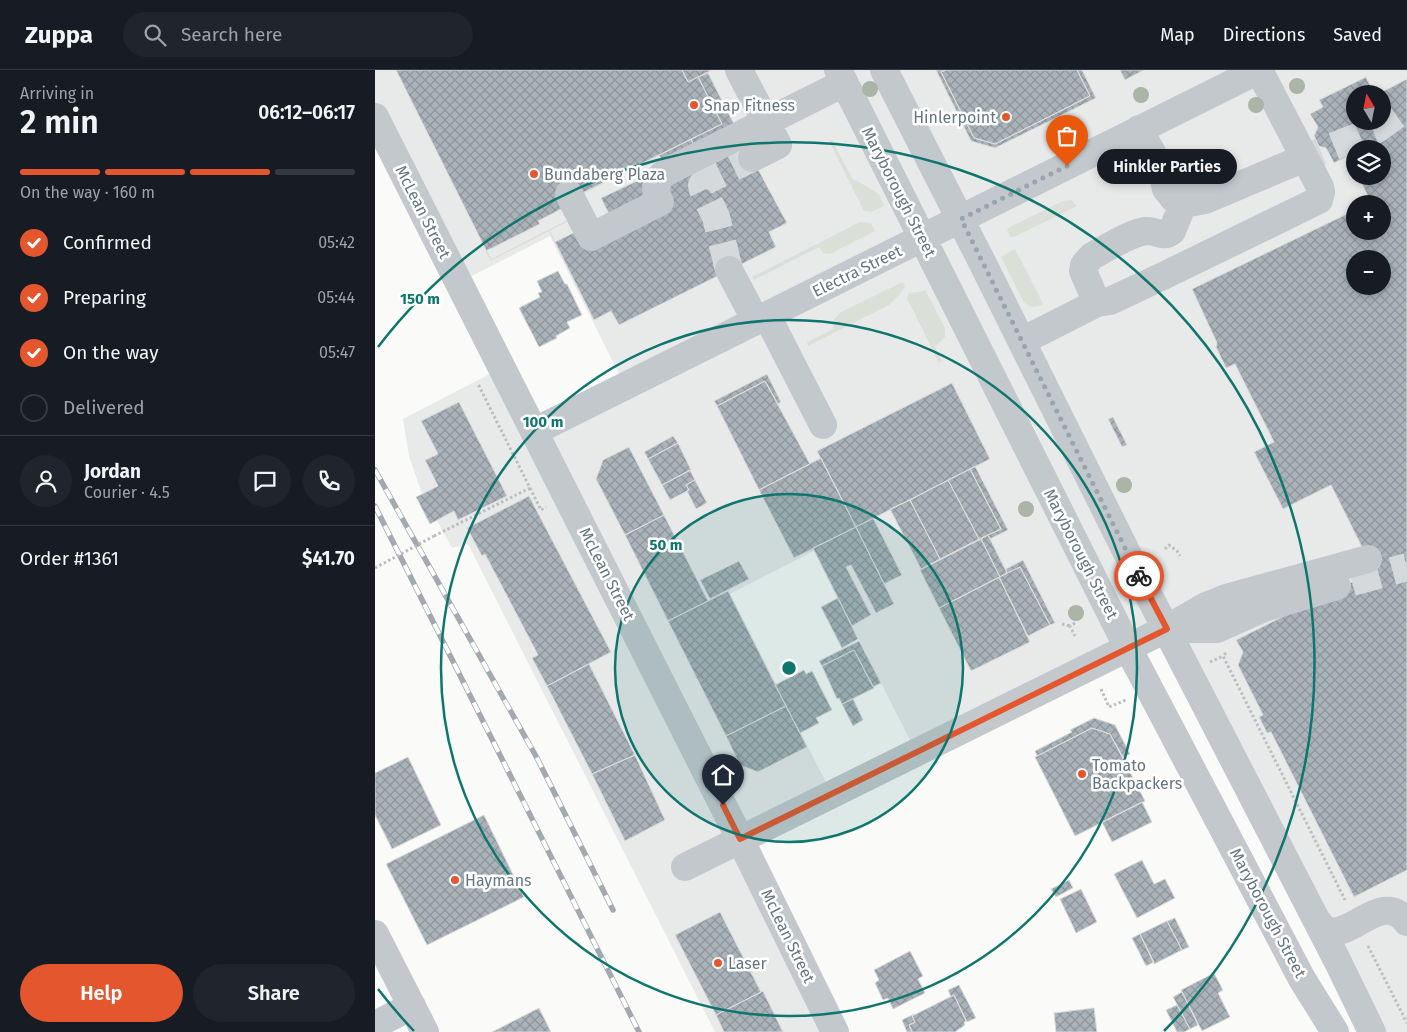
<!DOCTYPE html>
<html lang="en">
<head>
<meta charset="utf-8">
<style>
	:root { --surface:#171b24; --page:#20242c; --text:#f1f3f6; --muted:#9ea1a6; --line:#363941; --accent:#e4572e }
	body { margin:0; font-family:"Fira Sans",sans-serif; background:var(--page); color:var(--text); height:100vh; display:flex; flex-direction:column; font-size:19px; white-space:nowrap }
	* { box-sizing:border-box; margin:0 }
	p { font-size:16px; color:var(--muted) }
	.icon { flex:none; width:28px; height:28px; fill:none; stroke:currentColor; stroke-width:2; stroke-linecap:round; stroke-linejoin:round }
	.map { position:relative; flex:1; overflow:hidden }
	.sheet { display:flex; flex-direction:column; background:var(--surface); width:375px }
	.sheet>* { flex:none }
	.needle { width:32px; rotate:350deg }
	.buttons { position:absolute; left:971px; top:15px; display:grid; gap:10px }
	.buttons a { display:grid; place-items:center; width:45px; height:45px; border-radius:50%; background:var(--surface); box-shadow:0 2px 8px #0003; font-size:25px }
	.pin { position:absolute; display:grid; place-items:center; width:42px; height:42px; color:#fff; margin:-51px -21px; border-radius:50% 50% 50% 0; rotate:-45deg; box-shadow:0 0 5px #0007 }
	.pin .icon { rotate:45deg }
	.courier { position:absolute; display:grid; place-items:center; width:50px; height:50px; margin:-25px; border:4px solid #e4572e; border-radius:50%; background:#fff; color:#222; box-shadow:0 1px 6px #0007 }
	.bubble { position:absolute; height:35px; border-radius:18px; background:var(--surface); box-shadow:0 2px 8px #0003; font-size:16px; font-weight:600; line-height:35px; text-align:center }
	.overview em { font-style:normal; font-weight:600 }
	.overview div { display:flex; flex-direction:column-reverse }
	.overview { display:flex; align-items:center; justify-content:space-between; height:85px; padding:0 20px }
	h1 { font-size:32px; font-weight:600; line-height:38px }
	.bar { display:grid; grid-template-columns:repeat(4,1fr); gap:8px 5px; align-content:center; height:60px; padding:0 20px }
	.bar i { height:6px; border-radius:4px; background:var(--line) }
	.bar .active { background:var(--accent) }
	.bar p { grid-column:span 4 }
	.line { display:flex; align-items:center; gap:12px; padding:0 20px; border-top:1px solid var(--line) }
	.line div { flex:1 }
	.round { display:grid; place-items:center; flex:none; width:52px; height:52px; border-radius:26px; background:var(--page) }
	ol { padding:0 20px; list-style:none }
	li { display:flex; align-items:center; gap:15px; height:55px }
	li p { margin-inline-start:auto }
	li .icon { padding:5px; border-radius:50%; background:var(--accent); color:#fff; stroke-width:4 }
	li:last-child { color:var(--muted) }
	li i { width:28px; height:28px; border:2px solid var(--line); border-radius:50% }
	.button { display:flex; gap:10px; margin-top:auto; padding:10px 20px }
	.button a { flex:1; height:58px; border-radius:30px; background:var(--accent); color:#fff; font-size:20px; font-weight:600; line-height:58px; text-align:center }
	.button a+a { background:var(--page); color:var(--text) }
	header { display:flex; align-items:center; gap:30px; box-sizing:border-box; height:70px; padding:0 25px; background:var(--surface); border-bottom:1px solid var(--line) }
	header strong { font-size:24px }
	nav { display:flex; gap:28px; margin-inline-start:auto; font-size:18px }
	.search { width:350px; height:45px; background:var(--page); display:flex; align-items:center; gap:12px; box-sizing:border-box; padding:0 18px; border-radius:28px; color:var(--muted); font-size:19px }
	main { display:flex; flex:1; min-height:0 }
	.map>svg:first-child { display:block }
</style>
</head>
<body>
<header>
<strong>Zuppa</strong>
<div class="search"><svg class="icon" aria-label="search" viewBox="0 0 24 24"><circle cx="10" cy="10" r="6"/><path d="M15 15l6 6"/></svg>Search here</div>
<nav><a>Map</a><a>Directions</a><a>Saved</a></nav>
</header>
<main>
<section class="sheet">
<div class="overview"><div><h1>2 min</h1><p>Arriving in</p></div><em>06:12–06:17</em></div>
<div class="bar"><i class="active"></i><i class="active"></i><i class="active"></i><i></i><p>On the way · 160 m</p></div>
<ol>
<li><svg class="icon" aria-label="check" viewBox="0 0 24 24"><path d="M5 12l5 5 9-10"/></svg>Confirmed<p>05:42</p></li>
<li><svg class="icon" aria-label="check" viewBox="0 0 24 24"><path d="M5 12l5 5 9-10"/></svg>Preparing<p>05:44</p></li>
<li><svg class="icon" aria-label="check" viewBox="0 0 24 24"><path d="M5 12l5 5 9-10"/></svg>On the way<p>05:47</p></li>
<li><i></i>Delivered</li>
</ol>
<div class="line" style="height:90px"><a class="round"><svg class="icon" aria-label="person" viewBox="0 0 24 24"><circle cx="12" cy="8" r="4"/><path d="M4 21q1-7 8-7t8 7"/></svg></a><div><b>Jordan</b><p>Courier · 4.5</p></div><a class="round"><svg class="icon" aria-label="chat" viewBox="0 0 24 24"><path d="M4 5h16v11H9l-5 4z"/></svg></a><a class="round"><svg class="icon" aria-label="phone" viewBox="0 0 24 24"><path d="M5 4h4l2 5-3 2q2 4 5 5l2-3 5 2v4C11 20 4 13 5 4z"/></svg></a></div>
<div class="line" style="height:65px"><div>Order #1361</div><b>$41.70</b></div>
<div class="button"><a>Help</a><a>Share</a></div>
</section>
<div class="map">
<svg width="1032" height="962" viewBox="0 0 1032 962">
	<defs>
		<pattern id="building-cross-hatch" width="8" height="8" patternUnits="userSpaceOnUse" patternTransform="scale(1.25)"><rect width="8" height="8" fill="#aab3b9"/><path d="M0 0l8 8M0 8l8-8" fill="none" stroke="#8e969c"/></pattern>
	</defs>
	<rect width="100%" height="100%" fill="#fafaf8"/>
	<!-- built -->
	<path fill="#e8e9e9" fill-rule="evenodd" d="M 0,0 L 1032,0 L 1032,962 L 992,962 L 789,558 L 540,680 L 439,481 L 355,524 L 456,722 L 363,769 L 457,962 L 340,962 L 93,474 L 77,478 L 47,424 L 34,386 L 28,349 L 128,297 L 160,359 L 249,314 L 175,166 L 85,212 L 0,43 ZM 980,24 L 1008,24 L 1008,51 L 980,51 ZM 980,79 L 1008,79 L 1008,106 L 980,106 ZM 980,134 L 1008,134 L 1008,161 L 980,161 ZM 980,189 L 1008,189 L 1008,216 L 980,216 Z"/>
	<!-- green -->
	<path fill="#dadfd7" d="M 457,70 L 477,108 L 504,124 L 509,136 L 496,142 L 489,141 L 454,71 Z
		M 696,130 L 702,136 L 639,167 L 635,166 L 632,160 L 635,157 L 688,131 Z
		M 485,152 L 496,153 L 500,161 L 455,184 L 448,183 L 444,177 L 379,210 L 377,207 Z
		M 640,179 L 668,234 C 660,238 654,238 648,231 L 626,187 Z
		M 528,212 L 530,216 L 525,224 L 514,235 L 433,276 L 432,272 L 458,259 L 459,249 L 466,242 Z
		M 550,220 L 570,258 L 570,267 L 560,277 L 567,291 L 564,293 L 532,228 L 534,223 L 544,222 Z"/>
	<!-- building -->
	<path fill="url(#building-cross-hatch)" stroke="#dcdcda" fill-rule="evenodd" d="M 21,0 L 307,0 L 313,12 L 323,7 L 347,54 L 208,123 L 216,139 L 116,190 Z
		M 307,0 L 335,0 L 335,1 L 313,12 Z
		M 561,0 L 571,0 L 566,2 L 599,68 L 620,74 L 715,26 L 702,0 L 707,0 L 721,28 L 620,78 L 596,71 Z
		M 571,0 L 702,0 L 715,26 L 620,74 L 599,68 L 566,2 Z
		M 745,0 L 769,0 L 750,10 Z
		M 333,3 L 359,54 L 318,74 L 316,69 L 347,54 L 323,7 Z
		M 991,7 L 999,24 L 980,24 L 980,51 L 1008,51 L 1008,24 L 1003,24 L 1032,9 L 1032,800 L 979,827 L 896,662 L 892,663 L 884,647 L 888,645 L 863,595 L 868,582 L 861,570 L 999,501 L 956,415 L 908,439 L 879,382 L 899,372 L 860,294 L 851,298 L 841,277 L 842,273 L 817,219 L 980,140 L 980,161 L 1008,161 L 1008,134 L 993,134 L 996,132 L 983,106 L 1008,106 L 1008,79 L 980,79 L 980,99 L 973,86 L 959,93 L 951,78 L 944,76 L 939,66 L 943,57 L 935,44 L 948,37 L 944,30 ZM 980,189 L 1008,189 L 1008,216 L 980,216 Z
		M 316,69 L 319,76 L 279,96 L 268,108 L 226,128 L 234,144 L 222,150 L 208,123 Z
		M 371,77 L 412,153 L 394,162 L 401,177 L 244,255 L 236,241 L 219,250 L 174,160 L 216,139 L 208,123 L 284,85 L 299,113 Z
		M 190,137 L 202,161 L 180,172 L 174,160 L 116,190 L 111,181 L 165,154 L 163,151 Z
		M 183,201 L 190,214 L 192,214 L 207,245 L 192,252 L 195,258 L 181,266 L 182,268 L 164,277 L 144,238 L 165,227 L 163,223 L 167,222 L 162,211 Z
		M 392,304 L 406,332 L 403,334 L 390,311 L 342,336 L 339,331 Z
		M 390,311 L 435,394 L 384,420 L 342,336 Z
		M 577,313 L 615,389 L 481,457 L 442,381 Z
		M 84,332 L 132,426 L 83,450 L 79,441 L 55,454 L 41,427 L 63,416 L 50,390 L 63,384 L 46,351 Z
		M 738,347 L 752,375 L 747,377 L 733,349 Z
		M 298,366 L 303,373 L 273,389 L 269,382 Z
		M 303,373 L 316,400 L 287,415 L 273,389 Z
		M 254,377 L 289,445 L 250,465 L 221,409 L 228,390 Z
		M 446,388 L 481,457 L 419,488 L 384,420 Z
		M 600,396 L 633,460 L 615,469 L 613,465 L 626,459 L 595,399 Z
		M 595,399 L 626,459 L 604,469 L 573,410 Z
		M 315,400 L 320,410 L 311,415 L 314,420 L 295,430 L 287,415 Z
		M 320,410 L 332,433 L 321,439 L 312,421 L 314,420 L 311,415 Z
		M 573,410 L 604,469 L 565,489 L 535,430 Z
		M 154,426 L 236,582 L 172,616 L 157,588 L 163,585 L 110,484 L 107,486 L 92,458 Z
		M 535,430 L 565,489 L 546,499 L 515,439 Z
		M 289,445 L 333,531 L 293,551 L 250,465 Z
		M 498,448 L 527,505 L 509,514 L 481,457 Z
		M 481,457 L 519,534 L 501,543 L 476,495 L 471,497 L 496,545 L 477,556 L 438,478 Z
		M 613,465 L 632,503 L 625,507 L 606,469 Z
		M 606,469 L 625,507 L 564,538 L 545,500 Z
		M 648,490 L 680,553 L 675,555 L 645,497 L 632,503 L 631,499 Z
		M 364,491 L 374,509 L 335,529 L 325,510 Z
		M 645,497 L 675,555 L 653,566 L 624,507 Z
		M 624,507 L 655,572 L 596,601 L 564,538 Z
		M 353,521 L 411,636 L 351,666 L 293,551 Z
		M 463,528 L 483,569 L 467,578 L 446,537 Z
		M 484,571 L 506,613 L 498,617 L 479,580 L 447,596 L 444,591 Z
		M 479,580 L 499,618 L 467,634 L 464,628 L 462,629 L 447,596 Z
		M 214,594 L 260,685 L 217,704 L 172,616 Z
		M 429,600 L 431,604 L 437,601 L 457,640 L 441,648 L 444,653 L 425,663 L 400,615 Z
		M 478,629 L 488,650 L 478,656 L 467,634 Z
		M 411,636 L 432,677 L 383,702 L 365,695 L 351,666 Z
		M 719,648 L 740,655 L 755,684 L 748,687 L 735,664 L 717,658 L 662,686 L 660,681 L 697,662 L 695,660 Z
		M 717,658 L 735,664 L 770,731 L 700,766 L 660,687 Z
		M 260,685 L 290,750 L 250,771 L 217,704 Z
		M 33,687 L 66,755 L 17,779 L 0,745 L 0,703 Z
		M 767,732 L 777,752 L 737,772 L 727,752 Z
		M 109,745 L 149,827 L 52,875 L 11,794 Z
		M 767,790 L 779,814 L 790,809 L 800,828 L 762,848 L 739,804 Z
		M 694,810 L 698,818 L 681,827 L 676,819 Z
		M 706,819 L 722,852 L 701,863 L 685,829 Z
		M 345,842 L 386,922 L 341,945 L 300,865 Z
		M 800,848 L 814,877 L 807,880 L 792,851 Z
		M 792,851 L 807,880 L 779,894 L 765,864 Z
		M 765,864 L 779,892 L 771,896 L 757,868 Z
		M 535,881 L 548,906 L 543,909 L 550,923 L 518,939 L 513,928 L 508,930 L 500,913 L 504,910 L 499,900 Z
		M 839,903 L 848,920 L 843,923 L 855,947 L 827,961 L 806,920 Z
		M 584,915 L 601,948 L 592,952 L 579,925 L 576,927 L 573,920 Z
		M 388,921 L 408,962 L 349,962 L 341,945 Z
		M 807,922 L 823,955 L 815,959 L 798,927 Z
		M 579,925 L 591,951 L 589,952 L 590,955 L 580,962 L 537,962 L 534,955 L 540,952 L 537,946 Z
		M 802,935 L 815,959 L 809,962 L 802,962 L 791,940 Z
		M 164,938 L 176,962 L 117,962 Z
		M 719,938 L 722,962 L 681,962 L 679,943 Z
		M 539,944 L 537,946 L 540,952 L 534,955 L 537,962 L 532,962 L 527,950 Z"/>
	<g fill="none" stroke-linecap="round" stroke-linejoin="round">
		<!-- minor-tunnel -->
		<path stroke="#d5d9db" stroke-width="28" stroke-dasharray="28 14" stroke-linecap="butt" d="M 920,92 L 1002,59 L 1024,43 L 1008,46
			M 354,200 L 341,147 L 328,120 L 327,115 L 330,111 L 377,88
			M 977,512 L 1032,497"/>
		<!-- path -->
		<path stroke="#bbbfc2" stroke-width="3" stroke-dasharray="2.5 2.5" stroke-linecap="butt" d="M 313,1 L 314,0
			M 155,418 L 166,440 L 171,437
			M 59,466 L 155,418 L 103,314
			M 790,479 L 794,475 L 802,481 L 805,486
			M 700,553 L 695,556 L 700,566
			M 687,554 L 695,556
			M 851,583 L 848,586 L 970,830
			M 835,592 L 848,586
			M 726,619 L 734,637 L 751,630
			M 993,876 L 1032,953"/>
		<!-- minor -->
		<path stroke="#c3c8cc" stroke-width="28" d="M 364,0 L 403,75 L 377,88
			M 463,0 L 753,578 L 927,909 L 960,962
			M 509,0 L 604,186 L 755,489 L 962,890 L 997,962
			M 0,47 L 365,769 L 460,962
			M 764,59 L 786,99 L 791,119 L 799,129 L 804,132 L 814,133 L 830,130 L 920,92
			M 194,124 L 216,167 L 285,132 C 279,121 279,110 291,102 L 469,13
			M 354,200 L 381,251
			M 722,233 L 708,201 L 709,195 L 717,186 C 732,178 755,163 771,161 C 781,160 788,169 797,161 L 813,122 L 819,118
			M 392,246 L 448,355
			M 160,361 L 884,0 L 945,117 L 946,122 L 944,130 L 786,207 L 735,231 L 722,233 L 647,271
			M 791,559 L 842,559 L 889,538 L 962,516
			M 310,797 L 791,559 L 829,537 L 851,528 L 993,489
			M 942,851 C 946,855 949,860 954,861 C 978,867 1008,820 1032,852
			M 0,864 L 50,962
			M 0,955 L 37,936"/>
		<!-- rail casing -->
		<g stroke="#a2aab0" stroke-width="5.5">
			<path id="rail" d="M 0,400 L 162,688 L 238,840
				M 0,436 L 264,962"/>
		</g>
		<!-- rail -->
		<use href="#rail" stroke="#fff" stroke-width="4" stroke-dasharray="11" stroke-linecap="butt"/>
		<!-- path-bridge -->
		<path stroke="#bbbfc2" stroke-width="3" stroke-dasharray="2.5 2.5" stroke-linecap="butt" d="M 0,498 L 59,466"/>
	</g>
	<!-- trees -->
	<g fill="#aab4a7">
		<circle cx="922" cy="16" r="8"/>
		<circle cx="495" cy="19" r="8"/>
		<circle cx="766" cy="25" r="8"/>
		<circle cx="881" cy="35" r="8"/>
		<circle cx="749" cy="415" r="8"/>
		<circle cx="651" cy="439" r="8"/>
		<circle cx="701" cy="543" r="8"/>
	</g>
	<g fill="none" stroke-linecap="round" stroke-linejoin="round">
		<!-- done -->
		<path stroke="#99a4ac" stroke-width="5" stroke-dasharray="0 9" d="M 692,96 L 586,149 L 764,506"/>
		<!-- route -->
		<path stroke="#e4572e" stroke-width="6" d="M 348,735 L 365,769 L 792,559 L 764,506"/>
	</g>
	<!-- distance rings -->
	<circle cx="414" cy="598" r="174" fill="#0f766e" fill-opacity=".12"/>
	<g fill="none" stroke="#0f766e" stroke-width="2.5">
		<circle cx="414" cy="598" r="174"/>
		<circle cx="414" cy="598" r="348"/>
		<path d="M39 961A522 522 0 0 1 3 919M3 277A522 522 0 1 1 789 961"/>
	</g>
	<!-- markers -->
	<g fill="#e4572e" stroke="#fff" stroke-width="2">
		<circle cx="319" cy="35" r="5"/>
		<circle cx="631" cy="47" r="5"/>
		<circle cx="159" cy="104" r="5"/>
		<circle cx="707" cy="704" r="5"/>
		<circle cx="80" cy="810" r="5"/>
		<circle cx="343" cy="893" r="5"/>
	</g>
	<g text-anchor="middle" dominant-baseline="central" stroke-width="5" stroke-linejoin="round" paint-order="stroke">
		<!-- poi labels -->
		<g font-size="16" fill="#657683" stroke="#fff" text-anchor="start">
			<text x="329" y="35">Snap Fitness</text>
			<text x="621" y="47" text-anchor="end">Hinlerpoint</text>
			<text x="169" y="104">Bundaberg Plaza</text>
			<text x="717" y="695">Tomato<tspan x="717" dy="18">Backpackers</tspan></text>
			<text x="90" y="810">Haymans</text>
			<text x="353" y="893">Laser</text>
		</g>
		<!-- street labels -->
		<g font-size="16" fill="#657683" stroke="#fff">
			<text transform="translate(524 122) rotate(63)">Maryborough Street</text>
			<text transform="translate(48 142) rotate(63)">McLean Street</text>
			<text transform="translate(482 201) rotate(-26)">Electra Street</text>
			<text transform="translate(706 484) rotate(63)">Maryborough Street</text>
			<text transform="translate(232 504) rotate(63)">McLean Street</text>
			<text transform="translate(893 843) rotate(62)">Maryborough Street</text>
			<text transform="translate(413 866) rotate(64)">McLean Street</text>
		</g>
	</g>
	<circle cx="414" cy="598" r="8" fill="#0f766e" stroke="#fff" stroke-width="2.5"/>
	<g font-size="15" text-anchor="middle" font-weight="bold" fill="#0f766e" stroke="#fff" stroke-width="5" stroke-linejoin="round" paint-order="stroke">
		<text x="45" y="234">150 m</text>
		<text x="168" y="357">100 m</text>
		<text x="291" y="480">50 m</text>
	</g>
</svg>
<div class="buttons">
<a><svg class="needle" viewBox="-14 -14 28 28"><path d="M0-13l5 13h-10z" fill="#e53935"/><path d="M0 13l5-13h-10z" fill="#9ea1a6"/></svg></a>
<a><svg class="icon" aria-label="layers" viewBox="0 0 24 24"><path d="M12 4l9 5-9 5-9-5zM3 14l9 5 9-5"/></svg></a>
<a>+</a>
<a>−</a>
</div>
<div class="pin" style="left:692px;top:96px;background:#ea580c"><svg class="icon" aria-label="bag" viewBox="0 0 24 24"><path d="M5 8h14l-1 12H6zM9 8a3 3 0 0 1 6 0"/></svg></div>
<div class="pin" style="left:348px;top:735px;background:#1f2937"><svg class="icon" aria-label="home" viewBox="0 0 24 24"><path d="M3 11l9-7 9 7M6 9v11h12V9"/></svg></div>
<div class="courier" style="left:764px;top:506px"><svg class="icon" aria-label="bike" viewBox="0 0 24 24"><circle cx="6" cy="16" r="4"/><circle cx="18" cy="16" r="4"/><path d="M6 16l4-8h5l3 8M10 8l3 8H6M13 5h3"/></svg></div>
<div class="bubble" style="left:722px;top:79px;width:140px">Hinkler Parties</div>
</div>
</main>
</body>
</html>
